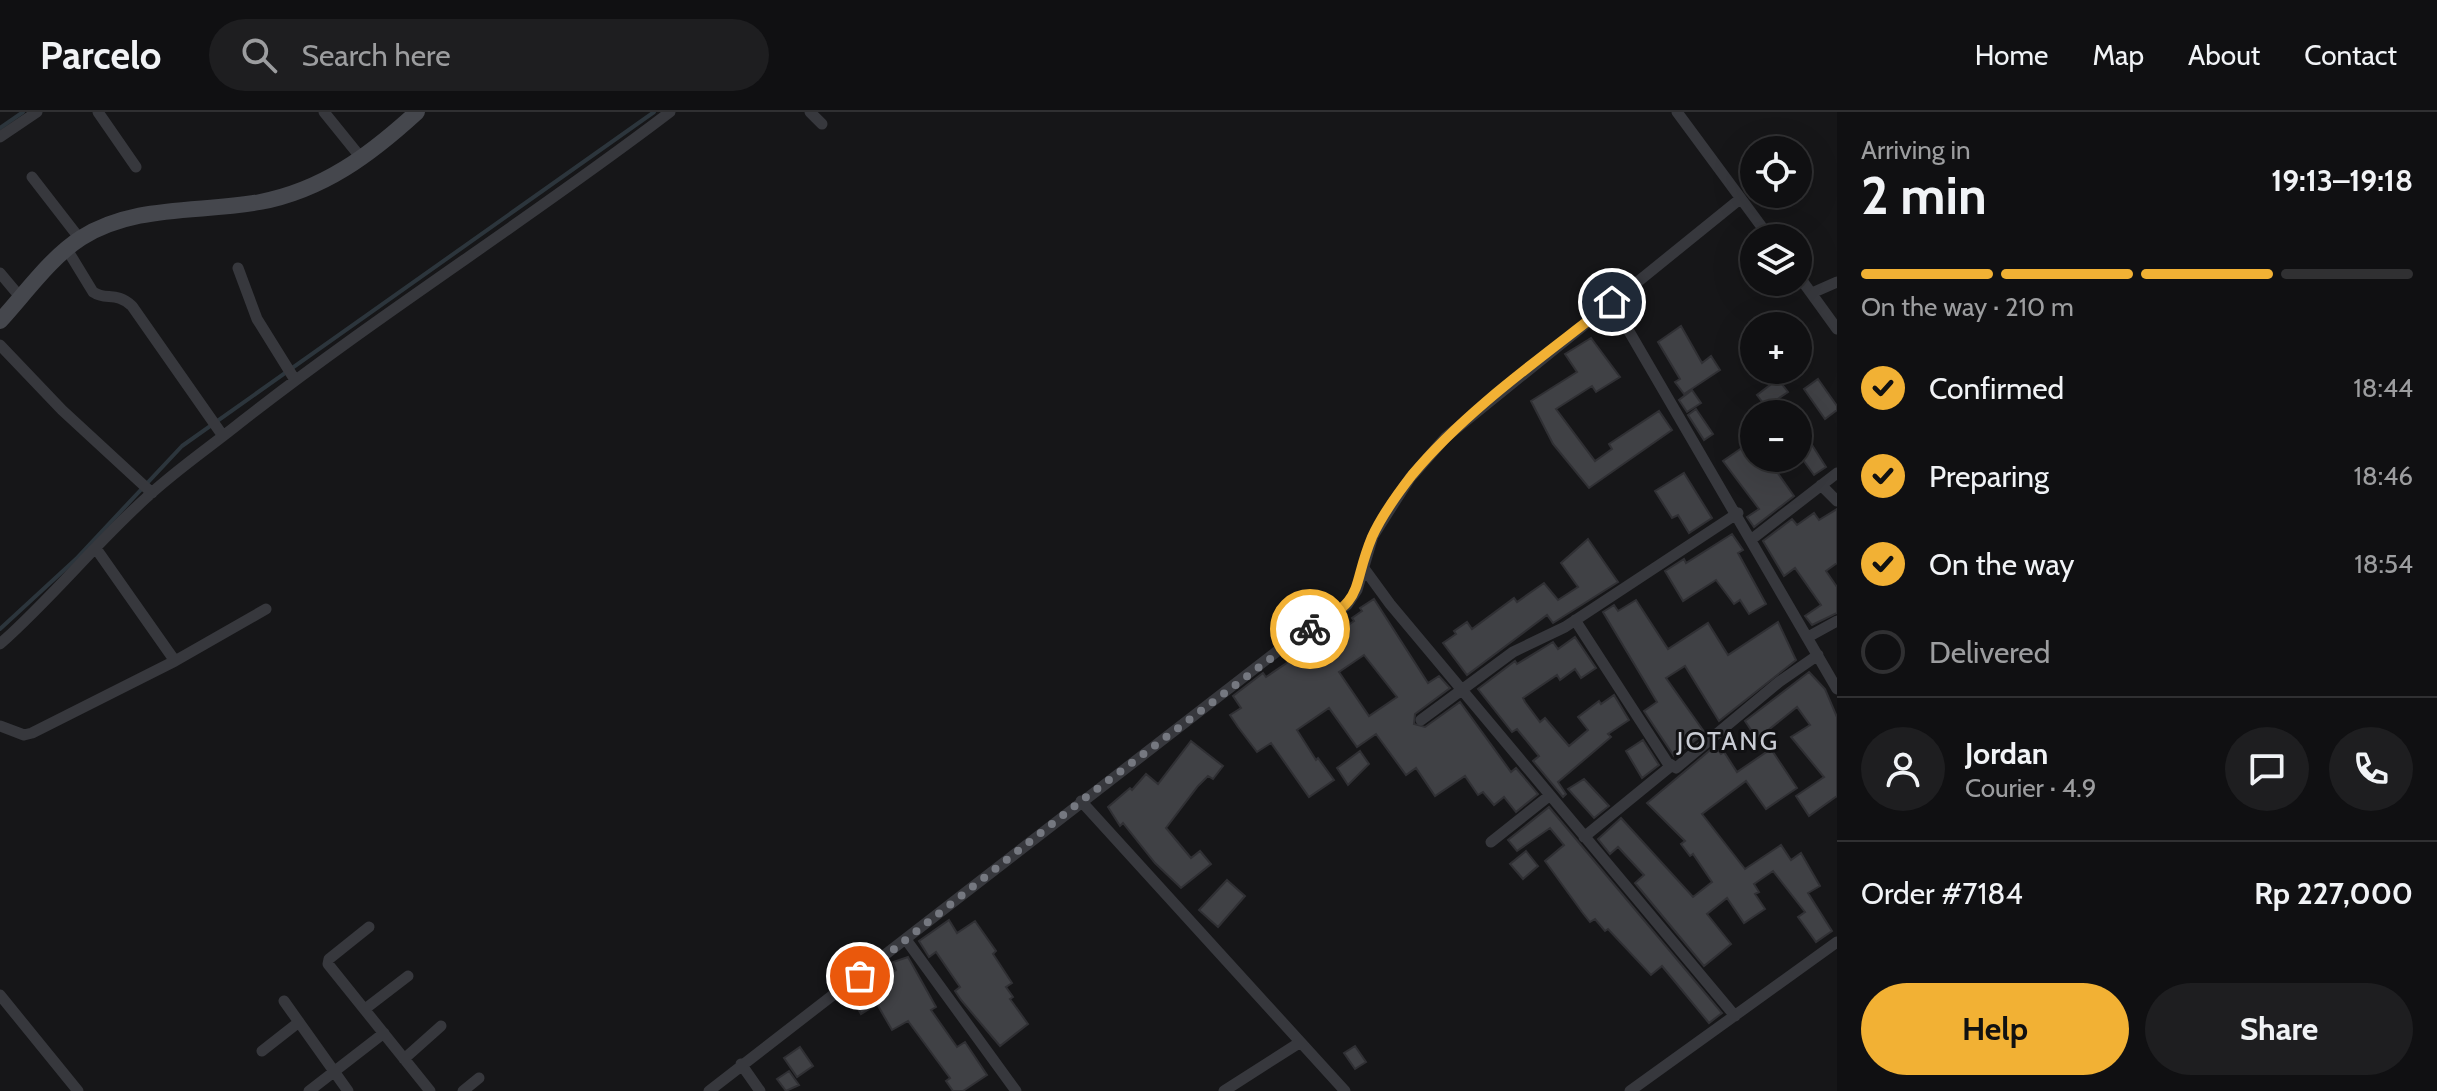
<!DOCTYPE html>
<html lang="en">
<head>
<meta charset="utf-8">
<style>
	:root { --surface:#101012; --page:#1e1e20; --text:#f1f3f6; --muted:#9c9d9f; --line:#303032; --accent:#f2b134 }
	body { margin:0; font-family:Cabin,sans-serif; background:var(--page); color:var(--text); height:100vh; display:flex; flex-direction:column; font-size:30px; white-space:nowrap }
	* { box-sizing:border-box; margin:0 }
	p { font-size:26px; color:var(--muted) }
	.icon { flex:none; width:44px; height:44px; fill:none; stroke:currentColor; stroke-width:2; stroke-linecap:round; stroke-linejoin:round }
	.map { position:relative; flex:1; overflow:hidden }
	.side { display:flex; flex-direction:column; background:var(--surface); width:600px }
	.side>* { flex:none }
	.tools { position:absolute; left:1740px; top:24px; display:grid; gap:16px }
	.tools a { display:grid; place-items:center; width:72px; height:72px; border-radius:50%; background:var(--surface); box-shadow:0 8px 32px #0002,0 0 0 2px var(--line); font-size:40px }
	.pin { position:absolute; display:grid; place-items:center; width:68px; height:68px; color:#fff; margin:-34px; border:4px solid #fff; border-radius:50%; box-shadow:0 2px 8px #0007 }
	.courier { position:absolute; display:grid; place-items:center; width:80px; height:80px; margin:-40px; border:6px solid #f2b134; border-radius:50%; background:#fff; color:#222; box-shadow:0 2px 10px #0007 }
	.headline em { font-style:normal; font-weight:700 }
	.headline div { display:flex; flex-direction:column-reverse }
	.headline { display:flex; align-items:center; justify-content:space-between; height:136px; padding:0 24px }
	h1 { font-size:52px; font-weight:700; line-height:60px }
	.bar { display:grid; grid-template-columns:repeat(4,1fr); gap:12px 8px; align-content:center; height:96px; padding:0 24px }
	.bar i { height:10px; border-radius:6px; background:var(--line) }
	.bar .on { background:var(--accent) }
	.bar p { grid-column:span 4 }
	.line { display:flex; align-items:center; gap:20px; padding:0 24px; border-top:2px solid var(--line) }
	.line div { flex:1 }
	.round { display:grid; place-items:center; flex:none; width:84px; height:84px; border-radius:42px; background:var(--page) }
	ol { padding:0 24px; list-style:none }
	li { display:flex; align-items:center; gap:24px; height:88px }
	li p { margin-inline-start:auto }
	li .icon { padding:8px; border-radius:50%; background:var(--accent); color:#111; stroke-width:4 }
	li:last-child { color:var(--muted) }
	li i { width:44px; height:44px; border:4px solid var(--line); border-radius:50% }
	.action { display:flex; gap:16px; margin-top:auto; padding:16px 24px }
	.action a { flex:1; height:92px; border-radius:48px; background:var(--accent); color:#111; font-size:32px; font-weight:700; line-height:92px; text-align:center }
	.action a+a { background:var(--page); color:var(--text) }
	header { display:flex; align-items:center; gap:48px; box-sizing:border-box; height:112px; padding:0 40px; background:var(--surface); border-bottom:2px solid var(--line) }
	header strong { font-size:38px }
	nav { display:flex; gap:44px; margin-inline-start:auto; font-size:28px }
	.search { width:560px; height:72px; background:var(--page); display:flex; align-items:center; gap:20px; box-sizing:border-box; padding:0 28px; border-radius:44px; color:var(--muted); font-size:30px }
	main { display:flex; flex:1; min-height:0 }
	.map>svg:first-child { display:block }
</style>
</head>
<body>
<header>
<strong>Parcelo</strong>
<div class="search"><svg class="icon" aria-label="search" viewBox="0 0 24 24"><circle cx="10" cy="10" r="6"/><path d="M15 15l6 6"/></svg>Search here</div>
<nav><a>Home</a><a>Map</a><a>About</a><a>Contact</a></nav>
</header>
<main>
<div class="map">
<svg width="1837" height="979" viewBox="0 0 1837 979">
	<rect width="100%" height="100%" fill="#161618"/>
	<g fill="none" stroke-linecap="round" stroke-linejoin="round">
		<!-- stream -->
		<path stroke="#2c353c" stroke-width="4" d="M 0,16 L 23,0
			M 0,517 L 76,447 L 182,334 L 654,0"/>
	</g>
	<!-- building -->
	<path fill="#404145" stroke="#303034" stroke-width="2" fill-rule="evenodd" d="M 1681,214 L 1702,251 L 1711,244 L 1720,258 L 1684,282 L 1675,270 L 1680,267 L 1658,230 Z
		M 1591,226 L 1620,265 L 1596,280 L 1592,274 L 1556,297 L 1595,349 L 1612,337 L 1609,332 L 1659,299 L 1672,318 L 1589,376 L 1553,332 L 1531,289 L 1577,260 L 1565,242 Z
		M 1778,267 L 1788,280 L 1766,295 L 1757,283 Z
		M 1818,267 L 1837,294 L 1837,298 L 1825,307 L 1804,277 Z
		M 1692,278 L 1701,291 L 1687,300 L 1679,288 Z
		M 1696,297 L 1713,322 L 1704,328 L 1688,303 Z
		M 1798,311 L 1826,355 L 1814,363 L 1798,341 Z
		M 1749,331 L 1754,346 L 1767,346 L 1794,384 L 1754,415 L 1747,405 L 1759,397 L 1723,349 Z
		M 1684,361 L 1712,406 L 1689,421 L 1678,403 L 1672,406 L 1655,379 Z
		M 1837,397 L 1837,451 L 1826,459 L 1837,475 L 1837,501 L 1812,513 L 1805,504 L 1821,493 L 1795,456 L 1784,464 L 1763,429 L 1792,407 L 1797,413 L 1814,401 L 1819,408 Z
		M 1732,422 L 1743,438 L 1738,441 L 1766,492 L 1749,502 L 1740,488 L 1734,492 L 1716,468 L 1683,489 L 1665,459 L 1684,447 L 1686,451 Z
		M 1588,427 L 1618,470 L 1553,511 L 1547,503 L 1467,563 L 1443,531 L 1456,522 L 1454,519 L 1467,510 L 1472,517 L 1514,486 L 1517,490 L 1544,471 L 1558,488 L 1578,475 L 1561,451 Z
		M 1374,487 L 1428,571 L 1439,564 L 1450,576 L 1415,602 L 1414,612 L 1425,615 L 1460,590 L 1511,660 L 1516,656 L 1538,682 L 1516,700 L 1504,685 L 1494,693 L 1483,680 L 1478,683 L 1465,664 L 1435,684 L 1416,656 L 1406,663 L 1376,622 L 1357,635 L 1329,596 L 1297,618 L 1316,648 L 1318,646 L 1334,668 L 1309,685 L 1271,631 L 1257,640 L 1238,615 L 1230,603 L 1241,596 L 1233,584 L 1263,561 L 1266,565 L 1300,542 L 1303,545 L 1354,509 L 1352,506 L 1362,499 L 1360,496 ZM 1364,543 L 1397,585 L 1369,604 L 1339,560 Z
		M 1636,488 L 1668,537 L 1708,511 L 1728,543 L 1778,510 L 1796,548 L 1719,609 L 1685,554 L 1666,566 L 1705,621 L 1674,644 L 1644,599 L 1657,590 L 1603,500 L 1614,493 L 1618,499 Z
		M 1575,525 L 1596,556 L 1581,566 L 1575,557 L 1560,568 L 1557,563 L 1523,586 L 1525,590 L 1540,610 L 1545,606 L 1569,634 L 1588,618 L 1578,605 L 1599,589 L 1601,592 L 1614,583 L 1629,608 L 1608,622 L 1611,625 L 1558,670 L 1566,682 L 1563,685 L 1533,649 L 1539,644 L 1517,617 L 1512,620 L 1478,577 L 1515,549 L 1517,552 L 1553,530 L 1558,537 Z
		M 1809,560 L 1825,577 L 1837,605 L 1837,684 L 1809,704 L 1796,684 L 1824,665 L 1791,625 L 1810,613 L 1797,595 L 1757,627 L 1745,609 Z
		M 1643,628 L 1659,653 L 1642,666 L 1626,639 Z
		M 1191,629 L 1223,654 L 1213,667 L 1208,664 L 1198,674 L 1166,716 L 1191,746 L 1200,739 L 1211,752 L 1181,776 L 1155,751 L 1123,711 L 1120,714 L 1108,695 L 1130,676 L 1132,678 L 1146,662 L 1158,672 Z
		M 1715,634 L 1721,642 L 1724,640 L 1737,660 L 1771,637 L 1797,676 L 1766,697 L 1746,669 L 1702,702 L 1745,757 L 1781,733 L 1791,748 L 1801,741 L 1820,774 L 1808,781 L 1832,819 L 1816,830 L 1798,805 L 1805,800 L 1773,759 L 1754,772 L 1759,780 L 1755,782 L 1765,797 L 1744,811 L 1727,786 L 1707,802 L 1731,832 L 1704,854 L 1635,771 L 1644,763 L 1618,735 L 1610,742 L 1598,727 L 1621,706 L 1693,785 L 1712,770 L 1693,742 L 1690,744 L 1681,732 L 1685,729 L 1647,691 Z
		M 1360,639 L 1369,652 L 1348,673 L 1337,656 Z
		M 1584,667 L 1609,694 L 1594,706 L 1568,677 Z
		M 1549,695 L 1722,901 L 1709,911 L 1662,854 L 1651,863 L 1608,817 L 1605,819 L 1595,807 L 1590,810 L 1582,800 L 1545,749 L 1564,733 L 1550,716 L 1517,739 L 1508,728 Z
		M 1526,739 L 1538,754 L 1523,767 L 1510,752 Z
		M 1227,768 L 1245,784 L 1218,815 L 1199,798 Z
		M 949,808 L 957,821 L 975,809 L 996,839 L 993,842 L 1012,871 L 1006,875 L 1013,885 L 1010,887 L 1028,912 L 1000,934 L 961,888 L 955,879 L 960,875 L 936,840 L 929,845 L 919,829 Z
		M 908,845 L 936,895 L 931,898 L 957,935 L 965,930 L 987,963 L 963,979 L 953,979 L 946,969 L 950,966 L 908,909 L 892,918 L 877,892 L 861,902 L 851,884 L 896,858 L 893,850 Z
		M 1355,934 L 1366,950 L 1355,957 L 1344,941 Z
		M 800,935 L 813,954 L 797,965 L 784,946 Z
		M 789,959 L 799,973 L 786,979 L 777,967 Z"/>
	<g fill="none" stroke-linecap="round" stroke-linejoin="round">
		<!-- minor -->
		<path stroke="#37383d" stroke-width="11" d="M 98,0 L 136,55
			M 324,0 L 362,47
			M 810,0 L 822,12
			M 1677,0 L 1770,126
			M 0,25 L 37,0
			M 32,65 L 80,127
			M 68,139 L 93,180 C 106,189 116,179 132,194 L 223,324
			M 238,156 L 257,207 L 295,268
			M 0,161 L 21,186
			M 1798,163 L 1837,217
			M 1812,181 L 1837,170
			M 1612,190 L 1837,577
			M 0,233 L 62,298 L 152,381
			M 1821,373 L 1837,389
			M 1752,427 L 1837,361
			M 97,438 L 175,549
			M 1363,455 L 1390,492 L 1735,904
			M 1575,508 L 1667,650 L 1676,656 L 1779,570 L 1818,543
			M 1808,525 L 1837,509
			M 0,532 C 52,486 95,432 146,386 C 176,358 210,335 241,310 C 380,201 530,107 670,0
			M 1421,608 L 1513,540 L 1565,515 L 1738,401
			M 0,614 L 24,623 L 32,621 L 175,549 L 266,497
			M 1081,689 L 1345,979
			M 1584,725 L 1671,654
			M 1491,730 L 1549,684
			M 369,815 L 329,847 L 328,852 L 430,979
			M 907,829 L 1016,979
			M 0,883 L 78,979
			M 284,889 L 348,979
			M 365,897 L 408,864
			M 262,939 L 299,910
			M 404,947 L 441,914
			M 741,952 L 760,979
			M 309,979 L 384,921
			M 463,979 L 479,966
			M 709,979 L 1298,523 L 1347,493 L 1357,478 L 1373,424 L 1410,366 L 1446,325 L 1740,87
			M 1224,979 L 1299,931
			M 1630,979 L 1837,830"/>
		<!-- secondary -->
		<path stroke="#45474d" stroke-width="16" d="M 0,209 C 25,182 50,146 81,126 C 135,92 200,101 260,90 C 323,78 370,43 417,0"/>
	</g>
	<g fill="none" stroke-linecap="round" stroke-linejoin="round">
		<!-- done -->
		<path stroke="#757880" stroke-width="8" stroke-dasharray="0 14.4" d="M 860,864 L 1081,689 L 1310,517"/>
		<!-- route -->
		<path stroke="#f2b134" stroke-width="10" d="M 1310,517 C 1368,485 1350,478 1372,425 C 1381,405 1398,381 1412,363 C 1468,296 1544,244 1612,190"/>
	</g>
	<g text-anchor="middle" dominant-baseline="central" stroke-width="6" stroke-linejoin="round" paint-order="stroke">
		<!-- quarter labels -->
		<g font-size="26" letter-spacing="2" fill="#c9ccd4" stroke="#111113">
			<text x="1728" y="629">JOTANG</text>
		</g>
	</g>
</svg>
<div class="tools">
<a><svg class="icon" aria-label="locate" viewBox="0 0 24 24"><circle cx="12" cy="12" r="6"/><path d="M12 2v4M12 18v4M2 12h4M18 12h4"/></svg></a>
<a><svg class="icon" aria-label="layers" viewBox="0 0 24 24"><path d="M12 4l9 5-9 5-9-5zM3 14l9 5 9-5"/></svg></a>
<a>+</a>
<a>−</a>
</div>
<div class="pin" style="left:860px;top:864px;background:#ea580c"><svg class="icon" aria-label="bag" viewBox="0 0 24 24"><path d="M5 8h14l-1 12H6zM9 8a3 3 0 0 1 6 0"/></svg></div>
<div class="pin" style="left:1612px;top:190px;background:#1f2937"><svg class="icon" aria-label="home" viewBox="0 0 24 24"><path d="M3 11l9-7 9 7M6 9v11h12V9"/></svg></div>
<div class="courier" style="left:1310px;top:517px"><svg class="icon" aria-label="bike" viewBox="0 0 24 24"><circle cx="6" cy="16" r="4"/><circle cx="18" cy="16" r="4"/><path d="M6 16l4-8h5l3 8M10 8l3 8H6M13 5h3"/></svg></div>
</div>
<section class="side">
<div class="headline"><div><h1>2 min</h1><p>Arriving in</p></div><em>19:13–19:18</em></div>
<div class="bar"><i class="on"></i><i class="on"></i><i class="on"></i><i></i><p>On the way · 210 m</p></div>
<ol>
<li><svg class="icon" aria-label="check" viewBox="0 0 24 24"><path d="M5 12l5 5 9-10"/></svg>Confirmed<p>18:44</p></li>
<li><svg class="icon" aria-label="check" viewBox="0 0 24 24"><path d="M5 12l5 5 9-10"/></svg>Preparing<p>18:46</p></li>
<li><svg class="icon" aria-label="check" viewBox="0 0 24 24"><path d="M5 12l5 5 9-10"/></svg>On the way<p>18:54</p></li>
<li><i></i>Delivered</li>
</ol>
<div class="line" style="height:144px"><a class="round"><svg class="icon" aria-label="person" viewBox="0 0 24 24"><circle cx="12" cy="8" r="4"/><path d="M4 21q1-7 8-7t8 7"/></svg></a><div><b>Jordan</b><p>Courier · 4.9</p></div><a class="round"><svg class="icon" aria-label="chat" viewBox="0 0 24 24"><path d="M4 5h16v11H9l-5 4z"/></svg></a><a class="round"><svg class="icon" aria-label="phone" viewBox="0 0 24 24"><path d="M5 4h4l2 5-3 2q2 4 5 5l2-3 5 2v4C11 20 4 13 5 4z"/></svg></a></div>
<div class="line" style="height:104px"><div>Order #7184</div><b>Rp 227,000</b></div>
<div class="action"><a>Help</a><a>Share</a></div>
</section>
</main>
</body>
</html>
